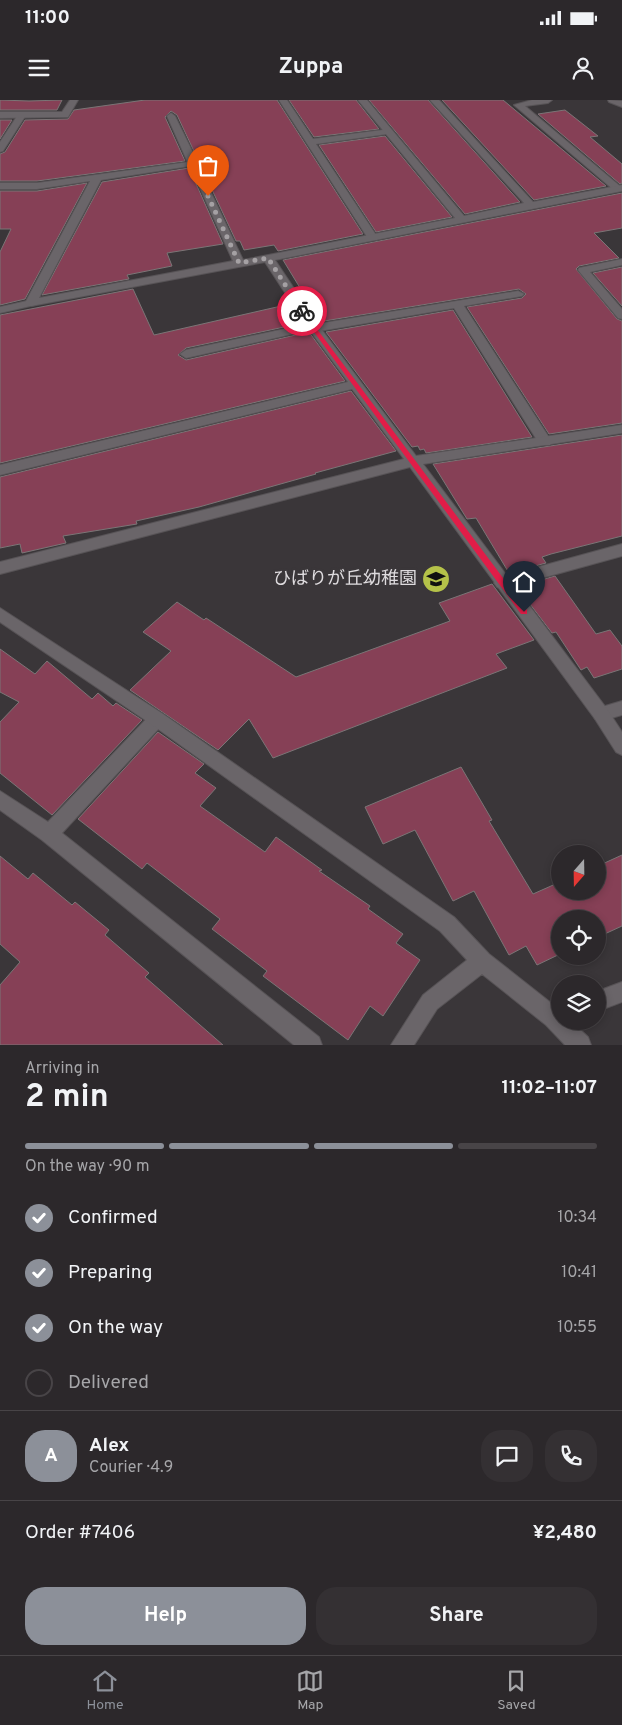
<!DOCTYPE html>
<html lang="en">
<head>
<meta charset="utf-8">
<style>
	:root { --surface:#2c282b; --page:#343033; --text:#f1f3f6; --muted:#a6a6a9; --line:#484447; --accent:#8c9099 }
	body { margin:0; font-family:Overpass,"Noto Sans JP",sans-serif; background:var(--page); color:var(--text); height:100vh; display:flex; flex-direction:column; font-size:19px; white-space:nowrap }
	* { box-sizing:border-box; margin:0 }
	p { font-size:16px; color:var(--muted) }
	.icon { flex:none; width:28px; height:28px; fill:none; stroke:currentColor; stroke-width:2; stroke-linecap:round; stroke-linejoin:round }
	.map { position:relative; height:945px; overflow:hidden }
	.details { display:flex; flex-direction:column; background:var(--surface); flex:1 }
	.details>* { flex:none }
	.needle { width:32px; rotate:200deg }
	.fabs { position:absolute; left:551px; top:745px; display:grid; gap:10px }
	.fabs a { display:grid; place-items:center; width:55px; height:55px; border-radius:50%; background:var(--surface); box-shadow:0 2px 8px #0003,0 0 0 1px var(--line); font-size:25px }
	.pin { position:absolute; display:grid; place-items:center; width:42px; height:42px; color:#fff; margin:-51px -21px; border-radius:50% 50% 50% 0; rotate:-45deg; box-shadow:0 0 5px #0007 }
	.pin .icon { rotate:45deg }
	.courier { position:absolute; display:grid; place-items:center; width:50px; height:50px; margin:-25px; border:4px solid #e11d48; border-radius:50%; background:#fff; color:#222; box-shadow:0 1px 6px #0007 }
	.headline em { font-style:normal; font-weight:700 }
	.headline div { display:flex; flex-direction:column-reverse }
	.headline { display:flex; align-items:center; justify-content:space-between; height:85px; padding:0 25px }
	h1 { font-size:32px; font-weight:700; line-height:38px }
	.bar { display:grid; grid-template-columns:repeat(4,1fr); gap:8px 5px; align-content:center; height:60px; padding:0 25px }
	.bar i { height:6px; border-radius:4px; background:var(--line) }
	.bar .active { background:var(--accent) }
	.bar p { grid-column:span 4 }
	.line { display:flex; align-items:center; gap:12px; padding:0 25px; border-top:1px solid var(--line) }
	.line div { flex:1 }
	.round { display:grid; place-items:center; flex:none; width:52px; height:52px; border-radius:20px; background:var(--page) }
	ol { padding:0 25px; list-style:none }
	li { display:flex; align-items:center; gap:15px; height:55px }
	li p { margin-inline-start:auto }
	li .icon { padding:5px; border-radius:50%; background:var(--accent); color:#fff; stroke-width:4 }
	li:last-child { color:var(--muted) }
	li i { width:28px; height:28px; border:2px solid var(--line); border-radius:50% }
	.cta { display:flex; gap:10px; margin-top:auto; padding:10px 25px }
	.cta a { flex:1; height:58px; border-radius:20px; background:var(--accent); color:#fff; font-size:20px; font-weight:700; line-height:58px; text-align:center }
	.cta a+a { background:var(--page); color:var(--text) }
	.status { display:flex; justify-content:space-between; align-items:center; height:35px; padding:0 25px; background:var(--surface); direction:ltr }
	.status svg { height:14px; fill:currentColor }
	header { display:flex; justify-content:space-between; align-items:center; height:65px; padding:0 25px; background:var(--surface); font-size:22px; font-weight:700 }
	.tabs { display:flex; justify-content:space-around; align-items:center; height:70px; border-top:1px solid var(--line); background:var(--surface); font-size:14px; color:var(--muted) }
	.tabs a { display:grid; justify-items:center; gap:2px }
	.tabs .active { color:var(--accent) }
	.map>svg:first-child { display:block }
</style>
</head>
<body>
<div class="status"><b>11:00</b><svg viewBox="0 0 49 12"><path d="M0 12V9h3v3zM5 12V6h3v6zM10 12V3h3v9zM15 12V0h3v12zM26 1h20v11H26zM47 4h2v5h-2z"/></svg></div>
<header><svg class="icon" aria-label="menu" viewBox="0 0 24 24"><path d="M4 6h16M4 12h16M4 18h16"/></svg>Zuppa<svg class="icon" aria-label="person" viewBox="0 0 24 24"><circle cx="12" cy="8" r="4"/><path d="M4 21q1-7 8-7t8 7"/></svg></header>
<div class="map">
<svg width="622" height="945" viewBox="0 0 622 945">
	<rect width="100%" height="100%" fill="#3a3639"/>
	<!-- building -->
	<path fill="#864056" stroke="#7b7576" d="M 0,0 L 29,1 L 62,0 L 57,10 L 0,10 Z
		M 145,0 L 277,0 L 363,134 L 278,151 L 274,145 L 244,150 L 240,141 L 236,141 L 177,15 L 171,11 L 165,17 L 185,61 L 37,81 L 0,81 L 0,54 L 5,52 L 25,20 L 68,19 L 74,10 Z
		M 289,0 L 356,0 L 379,29 L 314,37 Z
		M 369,0 L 428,0 L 520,102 L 465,114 Z
		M 442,0 L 503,0 L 606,86 L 534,100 Z
		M 565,10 L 598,36 L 590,37 L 622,64 L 622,83 L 620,84 L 538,14 Z
		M 0,20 L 12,20 L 0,39 Z
		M 385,36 L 452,117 L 376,132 L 319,45 Z
		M 189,68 L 223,144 L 167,153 L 172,166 L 127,175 L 129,179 L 42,195 L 102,82 Z
		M 87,83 L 25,199 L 0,205 L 0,152 L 11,129 L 0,129 L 0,91 L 37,91 Z
		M 622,93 L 622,128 L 594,133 L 619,158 L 579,166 L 576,169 L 617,219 L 622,221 L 622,323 L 549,334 L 467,207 L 522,198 L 526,194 L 519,189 L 318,222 L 305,201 L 308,201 L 283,160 Z
		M 622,167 L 622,206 L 593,173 Z
		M 133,189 L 154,235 L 290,204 L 303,223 L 186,248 L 178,255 L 186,260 L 309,232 L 345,281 L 0,363 L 0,215 Z
		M 453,210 L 532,337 L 426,353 L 424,349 L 420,350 L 418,346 L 412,347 L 326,232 Z
		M 351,291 L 396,351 L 315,373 L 316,374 L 199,407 L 136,421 L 137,424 L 63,436 L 66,443 L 22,453 L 20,444 L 0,448 L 0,377 Z
		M 622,335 L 622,436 L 551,454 L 542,457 L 546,463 L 509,473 L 476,418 L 467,419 L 433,364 Z
		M 555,476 L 596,534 L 610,530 L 622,546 L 622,569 L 594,578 L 587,567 L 581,570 L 556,532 L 552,533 L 517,487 Z
		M 492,484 L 534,540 L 496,554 L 507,568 L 273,658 L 249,619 L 218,650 L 130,590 L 171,551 L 143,532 L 177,502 L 204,520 L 206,518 L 296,577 L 450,521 L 439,503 Z
		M 0,549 L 35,574 L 47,561 L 92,599 L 98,593 L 113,606 L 116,603 L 142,620 L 52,715 L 0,673 L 0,622 L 19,602 L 0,592 Z
		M 158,632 L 204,664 L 195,673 L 216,688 L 200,706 L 265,752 L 276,737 L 322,770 L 319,771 L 370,806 L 368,809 L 403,834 L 396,843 L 420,860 L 383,916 L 370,906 L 348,940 L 263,876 L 267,871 L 212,829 L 220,819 L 147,763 L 142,769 L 78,719 Z
		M 461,667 L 492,720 L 489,721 L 533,794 L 560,782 L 560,791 L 598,791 L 598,766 L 622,755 L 622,826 L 598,837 L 598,819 L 560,819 L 560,854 L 537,865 L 526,846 L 509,855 L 474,791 L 453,801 L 415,730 L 383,744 L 365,707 Z
		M 0,756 L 28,779 L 33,773 L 72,805 L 75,802 L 109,830 L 105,835 L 149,873 L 145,877 L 223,945 L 0,945 L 0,885 L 20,862 L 0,844 Z"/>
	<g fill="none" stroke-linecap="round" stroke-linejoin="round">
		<!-- lane casing -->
		<g stroke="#575356" stroke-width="2">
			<path id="lane" d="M 279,0 L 287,0 L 313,39 L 390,29 L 390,33 L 387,34 L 316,44 L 378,138 L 377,140 L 369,140 Z
				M 532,0 L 552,0 L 548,3 L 525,6 L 621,87 L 621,91 L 615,91 L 514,5 Z
				M 22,12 L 26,15 L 3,51 L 0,52 L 0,42 L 19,13 Z
				M 171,13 L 175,16 L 198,63 L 196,65 L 193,66 L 188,63 L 167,16 Z
				M 622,159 L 622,165 L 590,172 L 622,209 L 622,219 L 618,218 L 578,170 L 579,168 Z
				M 518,191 L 524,194 L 522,196 L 464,206 L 552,342 L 550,345 L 540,345 L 454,208 L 314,232 L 310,230 L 186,258 L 180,254 L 186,250 L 312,223 L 317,224 Z
				M 31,200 L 35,201 L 37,203 L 35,205 L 0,213 L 0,207 Z
				M 622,444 L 622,456 L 502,489 L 497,487 L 494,483 L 497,479 L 502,477 Z
				M 622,601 L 622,615 L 601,621 L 595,619 L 593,614 L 595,609 Z
				M 157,612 L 163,614 L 165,619 L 163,624 L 62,733 L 319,937 L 322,945 L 294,945 L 42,740 L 0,710 L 0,691 L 48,722 L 151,614 Z"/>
		</g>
		<!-- street casing -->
		<g stroke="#575356" stroke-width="2">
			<path id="street" d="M 70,0 L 78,0 L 68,17 L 0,18 L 0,12 L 62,12 Z
				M 358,0 L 367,0 L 464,116 L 524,103 L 430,0 L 439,0 L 533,102 L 622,85 L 622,91 L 275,160 L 319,226 L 416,356 L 622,325 L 622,333 L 423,364 L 607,609 L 622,632 L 622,655 L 616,652 L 595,619 L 410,367 L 0,474 L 0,462 L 404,359 L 352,289 L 0,375 L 0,365 L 348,282 L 308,228 L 265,162 L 31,206 L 27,205 L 25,203 L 90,81 L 37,89 L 0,89 L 0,83 L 37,83 L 196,61 L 243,160 L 455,118 ZM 190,66 L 233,161 L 39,198 L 101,80 Z
				M 608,0 L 622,1 L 622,7 L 609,2 Z
				M 0,508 L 163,614 L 454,817 L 489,854 L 560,910 L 560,921 L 571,921 L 588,937 L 591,945 L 565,945 L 546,925 L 482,874 L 437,909 L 414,945 L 391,945 L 423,895 L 467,860 L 440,831 L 151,624 L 0,522 Z
				M 622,882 L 622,902 L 598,911 L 598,891 Z"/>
		</g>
		<!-- lane -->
		<use href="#lane" fill="#6a6569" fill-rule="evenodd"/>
		<!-- street -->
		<use href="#street" fill="#6a6569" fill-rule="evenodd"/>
	</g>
	<!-- route -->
	<path fill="#e11d48" d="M 302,209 L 527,510 L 527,514 L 521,514 L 300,213 Z"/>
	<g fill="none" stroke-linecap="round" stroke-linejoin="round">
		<!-- done -->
		<path stroke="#a5a1a4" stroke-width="5" stroke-dasharray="0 9" d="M 208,96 L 239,163 L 268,158 L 302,211"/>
	</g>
	<!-- icons -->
	<defs>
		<g id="school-disc" transform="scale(1.4375)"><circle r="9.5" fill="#b5c249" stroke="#3a3639"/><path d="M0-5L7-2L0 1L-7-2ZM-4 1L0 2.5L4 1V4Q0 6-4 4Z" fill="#111"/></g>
	</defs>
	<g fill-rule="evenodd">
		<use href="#school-disc" x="436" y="479"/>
	</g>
	<g text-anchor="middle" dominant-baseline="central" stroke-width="5" stroke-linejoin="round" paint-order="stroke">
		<!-- poi labels -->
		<g font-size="18" fill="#dedbde" stroke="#3a3639" text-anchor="end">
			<text x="417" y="479">ひばりが丘幼稚園</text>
		</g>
	</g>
</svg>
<div class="fabs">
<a><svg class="needle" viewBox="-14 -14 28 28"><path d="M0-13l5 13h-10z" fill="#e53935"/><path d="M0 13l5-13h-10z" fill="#a6a6a9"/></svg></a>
<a><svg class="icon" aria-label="locate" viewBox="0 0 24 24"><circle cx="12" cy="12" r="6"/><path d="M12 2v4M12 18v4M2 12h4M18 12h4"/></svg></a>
<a><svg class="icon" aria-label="layers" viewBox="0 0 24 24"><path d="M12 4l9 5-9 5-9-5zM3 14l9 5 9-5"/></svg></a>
</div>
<div class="pin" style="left:208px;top:96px;background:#ea580c"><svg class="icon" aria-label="bag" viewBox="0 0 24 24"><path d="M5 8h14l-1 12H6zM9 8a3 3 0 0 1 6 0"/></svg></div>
<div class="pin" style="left:524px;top:512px;background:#1f2937"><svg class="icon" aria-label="home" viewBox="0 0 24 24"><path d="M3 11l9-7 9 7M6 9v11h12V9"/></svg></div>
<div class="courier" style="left:302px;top:211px"><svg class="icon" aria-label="bike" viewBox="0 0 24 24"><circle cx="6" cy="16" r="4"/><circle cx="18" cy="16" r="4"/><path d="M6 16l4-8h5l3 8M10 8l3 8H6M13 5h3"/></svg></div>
</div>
<section class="details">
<div class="headline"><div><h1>2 min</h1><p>Arriving in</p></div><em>11:02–11:07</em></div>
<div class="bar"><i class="active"></i><i class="active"></i><i class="active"></i><i></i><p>On the way · 90 m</p></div>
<ol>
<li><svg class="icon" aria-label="check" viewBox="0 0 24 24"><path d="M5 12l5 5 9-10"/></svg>Confirmed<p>10:34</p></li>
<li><svg class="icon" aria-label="check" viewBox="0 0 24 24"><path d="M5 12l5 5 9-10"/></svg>Preparing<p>10:41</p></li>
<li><svg class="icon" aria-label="check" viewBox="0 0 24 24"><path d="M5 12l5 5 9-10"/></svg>On the way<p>10:55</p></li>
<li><i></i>Delivered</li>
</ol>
<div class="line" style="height:90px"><b class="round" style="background:var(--accent);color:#fff">A</b><div><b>Alex</b><p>Courier · 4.9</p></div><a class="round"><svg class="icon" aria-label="chat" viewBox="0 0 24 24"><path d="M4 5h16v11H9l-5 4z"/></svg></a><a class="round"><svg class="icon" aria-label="phone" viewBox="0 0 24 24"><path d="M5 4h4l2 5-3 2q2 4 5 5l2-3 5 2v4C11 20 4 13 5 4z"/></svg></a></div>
<div class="line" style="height:65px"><div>Order #7406</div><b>¥2,480</b></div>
<div class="cta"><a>Help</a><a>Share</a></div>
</section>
<nav class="tabs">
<a class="active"><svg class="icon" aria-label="home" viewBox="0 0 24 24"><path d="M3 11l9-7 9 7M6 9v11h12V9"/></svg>Home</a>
<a><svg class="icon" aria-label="map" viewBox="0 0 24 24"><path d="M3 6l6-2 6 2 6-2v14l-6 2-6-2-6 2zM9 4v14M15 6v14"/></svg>Map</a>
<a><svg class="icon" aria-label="saved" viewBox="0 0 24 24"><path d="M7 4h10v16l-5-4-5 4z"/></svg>Saved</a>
</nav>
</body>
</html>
